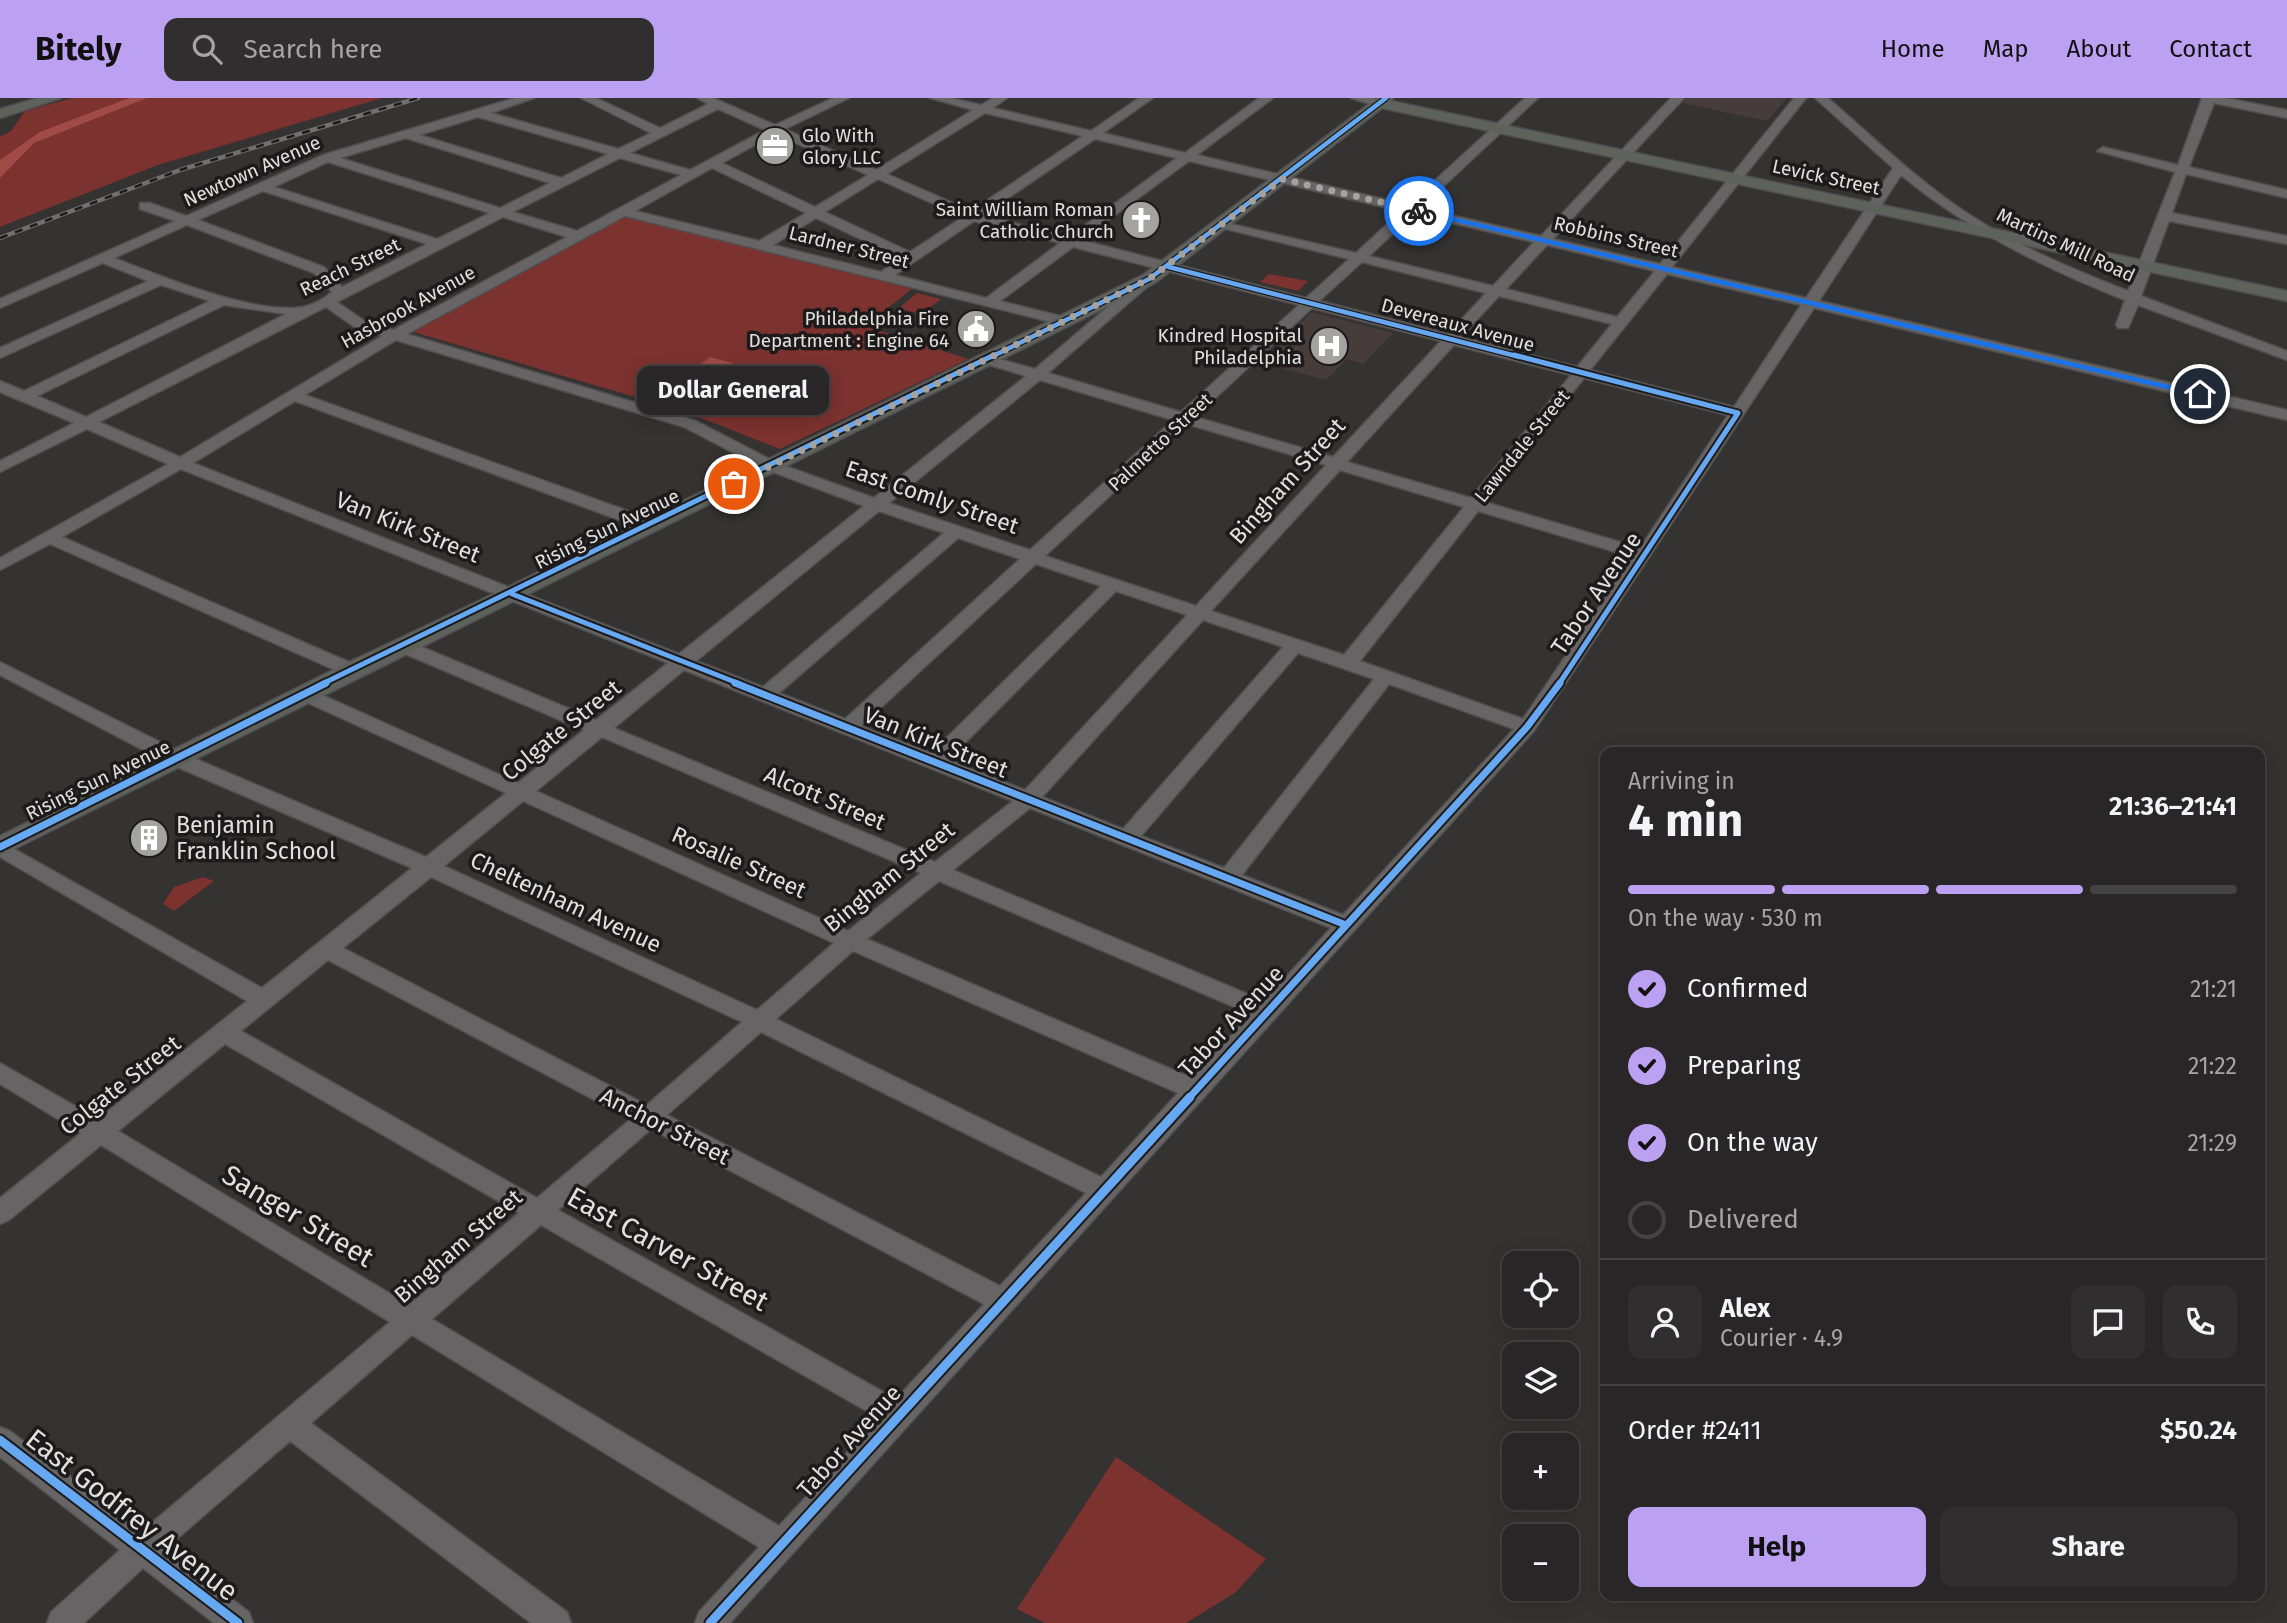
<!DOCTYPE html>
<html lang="en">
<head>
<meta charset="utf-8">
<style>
	:root { --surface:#282626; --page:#302e2e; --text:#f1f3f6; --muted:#a5a5a7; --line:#444343; --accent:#bca0f2 }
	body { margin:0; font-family:"Fira Sans",sans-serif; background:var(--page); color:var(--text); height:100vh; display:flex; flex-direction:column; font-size:26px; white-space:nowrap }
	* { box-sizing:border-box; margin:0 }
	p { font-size:23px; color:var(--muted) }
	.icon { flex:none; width:38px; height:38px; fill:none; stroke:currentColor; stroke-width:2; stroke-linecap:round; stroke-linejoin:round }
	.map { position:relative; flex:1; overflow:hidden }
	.side { position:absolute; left:1600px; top:649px; width:665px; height:854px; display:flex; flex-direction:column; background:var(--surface); border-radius:14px; box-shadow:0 4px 18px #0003,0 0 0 2px var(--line) }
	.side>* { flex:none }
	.tools { position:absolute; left:1502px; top:1153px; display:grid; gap:14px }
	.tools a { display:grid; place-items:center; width:77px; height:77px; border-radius:14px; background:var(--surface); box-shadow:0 4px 18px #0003,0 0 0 2px var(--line); font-size:35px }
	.pin { position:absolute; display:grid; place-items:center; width:60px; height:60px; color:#fff; margin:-30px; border:4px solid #fff; border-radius:50%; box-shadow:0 2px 7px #0007 }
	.courier { position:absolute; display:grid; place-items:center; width:70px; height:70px; margin:-35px; border:5px solid #1a73e8; border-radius:50%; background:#fff; color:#222; box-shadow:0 2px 9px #0007 }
	.bubble { position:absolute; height:49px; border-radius:14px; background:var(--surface); box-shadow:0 4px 18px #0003,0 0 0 2px var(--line); font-size:23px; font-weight:700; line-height:49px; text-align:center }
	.head em { font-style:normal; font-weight:700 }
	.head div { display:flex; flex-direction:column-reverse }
	.head { display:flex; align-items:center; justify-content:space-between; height:119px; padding:0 28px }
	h1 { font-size:46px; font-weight:700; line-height:52px }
	.bar { display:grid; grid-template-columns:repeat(4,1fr); gap:10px 7px; align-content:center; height:84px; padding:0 28px }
	.bar i { height:9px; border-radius:5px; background:var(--line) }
	.bar .on { background:var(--accent) }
	.bar p { grid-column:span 4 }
	.line { display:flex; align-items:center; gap:18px; padding:0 28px; border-top:2px solid var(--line) }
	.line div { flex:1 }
	.round { display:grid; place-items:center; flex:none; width:74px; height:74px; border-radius:14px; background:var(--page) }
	ol { padding:0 28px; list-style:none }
	li { display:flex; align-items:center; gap:21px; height:77px }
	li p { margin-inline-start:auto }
	li .icon { padding:7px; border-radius:50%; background:var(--accent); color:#111; stroke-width:4 }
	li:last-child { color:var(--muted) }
	li i { width:38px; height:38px; border:4px solid var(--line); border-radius:50% }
	.primary-button { display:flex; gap:14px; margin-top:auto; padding:14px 28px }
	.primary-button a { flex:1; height:80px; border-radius:14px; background:var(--accent); color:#111; font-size:28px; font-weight:700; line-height:80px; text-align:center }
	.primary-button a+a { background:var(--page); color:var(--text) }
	header { display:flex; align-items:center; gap:42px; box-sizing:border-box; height:98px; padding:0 35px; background:var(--accent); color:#111 }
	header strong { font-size:33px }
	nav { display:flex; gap:38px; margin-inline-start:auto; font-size:24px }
	.search { width:490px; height:63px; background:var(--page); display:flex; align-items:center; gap:18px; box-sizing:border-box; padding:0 24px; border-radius:14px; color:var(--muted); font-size:26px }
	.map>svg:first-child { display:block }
</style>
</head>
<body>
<header>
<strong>Bitely</strong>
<div class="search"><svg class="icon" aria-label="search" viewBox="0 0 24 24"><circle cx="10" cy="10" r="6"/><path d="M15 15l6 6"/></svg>Search here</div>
<nav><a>Home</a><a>Map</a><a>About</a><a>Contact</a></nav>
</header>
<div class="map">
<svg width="2287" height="1525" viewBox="0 0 2287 1525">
	<rect width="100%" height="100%" fill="#353232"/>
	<!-- built -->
	<path fill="#463c3b" d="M 1687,0 L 1787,0 L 1767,23 L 1682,5 Z
		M 1312,214 L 1393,235 L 1363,266 L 1347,261 L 1326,282 L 1260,264 Z"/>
	<!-- green -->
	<path fill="#7c322f" d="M 72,0 L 382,0 L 158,67 L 0,129 L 0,39 L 11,33 L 25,13 Z
		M 626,116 L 910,189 L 913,190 L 865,228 L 968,261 L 780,351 L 683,313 L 410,233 Z
		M 1269,176 L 1308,183 L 1298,193 L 1260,184 Z
		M 917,195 L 941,201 L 922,216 L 898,211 Z
		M 203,779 L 214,783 L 174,813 L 163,806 L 174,789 Z
		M 1116,1359 L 1266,1461 L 1236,1494 L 1186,1525 L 1045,1525 L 1017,1511 Z"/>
	<!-- water -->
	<path fill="#a14b47" d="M 129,0 L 147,0 L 34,45 L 0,80 L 0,62 L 40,34 Z
		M 710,259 L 733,265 L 698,291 L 675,285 Z"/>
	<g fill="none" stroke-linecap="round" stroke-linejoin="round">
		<!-- minor casing -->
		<g stroke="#504e4e" stroke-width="3">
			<path id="minor" d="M 515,0 L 534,0 L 491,15 L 618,51 L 651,35 L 581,0 L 596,0 L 660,30 L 708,6 L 697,0 L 713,0 L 775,27 L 833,0 L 849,0 L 785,31 L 876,72 L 973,12 L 930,0 L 951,0 L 981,7 L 993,0 L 1007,0 L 993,10 L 1091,33 L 1139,0 L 1153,0 L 1103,35 L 1185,55 L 1259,0 L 1273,0 L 1197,57 L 1408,107 L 1525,0 L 1538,0 L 1420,110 L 1541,138 L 1671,0 L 1684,0 L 1553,141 L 1660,166 L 1794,0 L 1806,0 L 1672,169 L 1806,200 L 1893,70 L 1815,0 L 1828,0 C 1875,41 1920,85 1973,119 C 2021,150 2075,172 2128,193 L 2175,74 L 2097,53 L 2103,49 L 2178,67 L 2202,0 L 2225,0 L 2287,12 L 2287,20 L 2214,5 L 2189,69 L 2287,92 L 2287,100 L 2186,76 L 2172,115 L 2287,138 L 2287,146 L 2169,123 L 2141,198 L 2287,253 L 2287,262 L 2138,207 L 2128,230 L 2118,230 L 2116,227 L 2125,202 C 2044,170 1969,133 1901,77 L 1819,203 L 2287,312 L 2287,322 L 1814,210 L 1534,633 L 730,1525 L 695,1525 L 699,1514 L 759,1449 L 412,1237 L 311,1325 L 567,1514 L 571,1525 L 531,1525 L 290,1343 L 165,1451 L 249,1514 L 253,1525 L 214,1525 L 143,1470 L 84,1525 L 47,1525 L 51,1514 L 120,1452 L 0,1359 L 0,1329 L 10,1333 L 142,1433 L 390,1224 L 101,1047 L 9,1122 L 0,1126 L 0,1100 L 81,1035 L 0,986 L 0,965 L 98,1021 L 247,903 L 0,759 L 0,743 L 262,890 L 412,770 L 170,666 L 0,577 L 0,564 L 184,656 L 426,759 L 506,695 L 297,600 L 295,596 L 297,592 L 311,592 L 518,685 L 584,632 L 396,552 L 394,548 L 396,544 L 410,544 L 596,622 L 668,565 L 181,371 L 62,439 L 358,568 L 360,572 L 358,576 L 344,576 L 50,446 L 0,472 L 0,460 L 168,366 L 87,331 L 0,374 L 0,363 L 74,325 L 0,294 L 0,283 L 24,293 L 210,203 L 161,187 L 0,260 L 0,250 L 148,183 L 103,165 L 0,210 L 0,201 L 175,123 L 140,111 L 140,105 L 150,105 L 186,118 L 323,57 ZM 718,11 L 765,32 L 690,72 L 630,55 ZM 985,15 L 1083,38 L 971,113 L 887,76 ZM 478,19 L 608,56 L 561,80 L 419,37 ZM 775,36 L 868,77 L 815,109 L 722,65 ZM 406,40 L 550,85 L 500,110 L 340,60 ZM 1095,41 L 1177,60 L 1069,139 L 983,117 ZM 620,60 L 681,77 L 577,133 L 513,114 ZM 1189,63 L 1401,113 L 1356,155 L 1218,123 L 1218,129 L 1349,161 L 1306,200 L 1081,142 ZM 328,64 L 490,115 L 437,141 L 274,89 ZM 712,70 L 806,115 L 759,143 L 635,113 ZM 878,81 L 963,119 L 910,154 L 825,114 ZM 263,93 L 427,146 L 342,189 L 324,169 L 198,122 ZM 1414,116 L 1534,144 L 1493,188 L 1369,158 ZM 625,118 L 1063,227 L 1068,226 L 1068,220 L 1000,203 L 1073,149 L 1299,207 L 1181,314 L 1048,275 L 1156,181 L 1144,178 L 1035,271 L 988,258 L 983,259 L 983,265 L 1026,278 L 874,400 L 777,365 L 696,323 L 407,236 ZM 503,119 L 567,139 L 393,232 L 366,224 L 337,204 ZM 816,120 L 901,160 L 881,174 L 773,147 ZM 974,123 L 1060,145 L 986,200 L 895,177 ZM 187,127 L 314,175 L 332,194 C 324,201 313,207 303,209 C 254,217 161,178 114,160 ZM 1547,147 L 1655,173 L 1617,219 L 1506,191 ZM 1362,164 L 1486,195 L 1448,236 L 1319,203 ZM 1667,176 L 1801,207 L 1734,309 L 1590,272 ZM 1499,198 L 1612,226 L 1577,269 L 1461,239 ZM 224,207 L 286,216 L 86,319 L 37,298 ZM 326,209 L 356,230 L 382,238 L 180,359 L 99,324 ZM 1312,210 L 1441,243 L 1333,359 L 1195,319 ZM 396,242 L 684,329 L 765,371 L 864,408 L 679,556 L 193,365 L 295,303 L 644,431 L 656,431 L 658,427 L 656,423 L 305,297 ZM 1454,247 L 1571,277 L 1471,400 L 1347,364 ZM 1584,280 L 1728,317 L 1640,450 L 1485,404 ZM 1040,282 L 1173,322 L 1030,452 L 889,405 ZM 1187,326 L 1326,367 L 1196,508 L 1045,458 ZM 1340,372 L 1464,409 L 1344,557 L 1211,513 ZM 879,413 L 944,435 L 763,589 L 696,563 ZM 1478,413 L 1633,459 L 1523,621 L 1360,563 ZM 958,440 L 1020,461 L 845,621 L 779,595 ZM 1036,466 L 1101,488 L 931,655 L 861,628 ZM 1116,493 L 1187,517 L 1025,692 L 948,662 ZM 1203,522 L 1283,549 L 1123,731 L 1042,699 ZM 1298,555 L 1374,581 L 1224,770 L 1141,738 ZM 684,572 L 1013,703 L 935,764 L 614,630 ZM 1389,586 L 1514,631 L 1343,817 L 1242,777 ZM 602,639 L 921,775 L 848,833 L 536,693 ZM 523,703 L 834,845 L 757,912 L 444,768 ZM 1030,710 L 1331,830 L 1264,903 L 953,772 ZM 431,779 L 742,924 L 647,1007 L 343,850 ZM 939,783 L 1251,916 L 1192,980 L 867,841 ZM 853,853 L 1178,995 L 1101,1079 L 776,921 ZM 328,862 L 631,1021 L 537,1100 L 241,933 ZM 761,934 L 1086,1095 L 1000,1188 L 667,1017 ZM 225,946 L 519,1115 L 409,1207 L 118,1033 ZM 651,1031 L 984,1206 L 896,1301 L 558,1112 ZM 541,1127 L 879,1320 L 779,1428 L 432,1221 Z
				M 1351,0 L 1373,0 L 1385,5 L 1379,9 Z"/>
		</g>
		<!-- major casing -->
		<g stroke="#504e4e" stroke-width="3">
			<path id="major" d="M 38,0 L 61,0 L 0,20 L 0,11 Z
				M 1377,0 L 1393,0 L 1391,3 L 2287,193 L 2287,203 L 1382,10 L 1155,185 L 0,758 L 0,738 L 343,567 L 504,491 L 1143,177 Z"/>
		</g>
		<!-- minor -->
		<use href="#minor" fill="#666464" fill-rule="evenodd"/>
		<!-- major -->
		<use href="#major" fill="#5e625c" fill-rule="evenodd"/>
		<!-- rail casing -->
		<g stroke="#71706f" stroke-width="4.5">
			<path id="rail" d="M 0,140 L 180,72 L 418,0"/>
		</g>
		<!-- rail -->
		<use href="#rail" stroke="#1c1a1a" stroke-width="2.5" stroke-dasharray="8" stroke-linecap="butt"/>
		<!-- cycleway-far3 casing -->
		<g stroke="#1c1a1a" stroke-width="7">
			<path id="cycleway-far3" d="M 1169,169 L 1520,259
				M 991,259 L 1149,181 L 1386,0"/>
		</g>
		<!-- cycleway-far2 casing -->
		<g stroke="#1c1a1a" stroke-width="9">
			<path id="cycleway-far2" d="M 1514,257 L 1738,315 L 1559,586
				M 512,496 L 740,586
				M 322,586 L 994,257"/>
		</g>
		<!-- cycleway-far1 casing -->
		<g stroke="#1c1a1a" stroke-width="11">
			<path id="cycleway-far1" d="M 735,585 L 1346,827
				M 0,749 L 326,585
				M 1188,1001 L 1527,629 L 1560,585"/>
		</g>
		<!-- cycleway casing -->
		<g stroke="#1c1a1a" stroke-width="13">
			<path id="cycleway" d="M 0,1342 L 238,1525
				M 710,1525 L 1190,999"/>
		</g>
		<!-- cycleway-far3 -->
		<use href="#cycleway-far3" stroke="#66a8f1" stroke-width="4.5"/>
		<!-- cycleway-far2 -->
		<use href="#cycleway-far2" stroke="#66a8f1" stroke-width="5"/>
		<!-- cycleway-far1 -->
		<use href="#cycleway-far1" stroke="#66a8f1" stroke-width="7"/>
		<!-- cycleway -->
		<use href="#cycleway" stroke="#66a8f1" stroke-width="9"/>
	</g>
	<!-- route -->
	<path fill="#1a73e8" d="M 1419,111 L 2200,294 L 2204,296 L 2200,299 L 1417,115 Z"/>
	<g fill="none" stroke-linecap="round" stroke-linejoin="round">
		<!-- done -->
		<path stroke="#a5a2a2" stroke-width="7" stroke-dasharray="0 12.6" d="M 734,386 L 1149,181 L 1282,81 L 1419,113"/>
	</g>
	<!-- icons -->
	<defs>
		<g id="office-disc" transform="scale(2.0125)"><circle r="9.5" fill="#a5a2a2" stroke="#1c1a1a"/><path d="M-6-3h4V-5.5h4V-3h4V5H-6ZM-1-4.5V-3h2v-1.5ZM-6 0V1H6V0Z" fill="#fff"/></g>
		<g id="church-disc" transform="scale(2.0125)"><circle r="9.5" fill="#a5a2a2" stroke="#1c1a1a"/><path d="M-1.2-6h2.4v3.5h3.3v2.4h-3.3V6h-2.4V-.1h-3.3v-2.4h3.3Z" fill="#fff"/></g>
		<g id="civic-disc" transform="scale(2.0125)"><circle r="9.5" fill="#a5a2a2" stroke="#1c1a1a"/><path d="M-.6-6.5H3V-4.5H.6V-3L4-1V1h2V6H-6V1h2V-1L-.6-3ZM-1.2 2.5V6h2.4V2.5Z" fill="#fff"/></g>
		<g id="hospital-disc" transform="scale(2.0125)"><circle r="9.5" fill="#a5a2a2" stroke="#1c1a1a"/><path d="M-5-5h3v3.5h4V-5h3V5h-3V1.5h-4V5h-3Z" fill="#fff"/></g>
		<g id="building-disc" transform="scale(2.0125)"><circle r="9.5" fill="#a5a2a2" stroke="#1c1a1a"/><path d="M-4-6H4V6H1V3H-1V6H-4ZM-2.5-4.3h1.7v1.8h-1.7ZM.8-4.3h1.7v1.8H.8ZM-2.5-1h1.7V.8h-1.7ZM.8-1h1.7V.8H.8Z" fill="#fff"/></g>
	</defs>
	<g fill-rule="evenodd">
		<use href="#office-disc" x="775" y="48"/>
		<use href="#church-disc" x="1141" y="122"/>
		<use href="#civic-disc" x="976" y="231"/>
		<use href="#hospital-disc" x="1329" y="248"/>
		<use href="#building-disc" x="149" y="740"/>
	</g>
	<g text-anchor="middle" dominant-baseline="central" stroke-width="7" stroke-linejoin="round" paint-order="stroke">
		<!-- far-poi labels -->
		<g font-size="19" fill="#e2dfdf" stroke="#1c1a1a" text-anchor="end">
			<text x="802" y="37" text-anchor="start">Glo With<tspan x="802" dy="22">Glory LLC</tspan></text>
			<text x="1114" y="111">Saint William Roman<tspan x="1114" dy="22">Catholic Church</tspan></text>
			<text x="949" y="220">Philadelphia Fire<tspan x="949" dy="22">Department : Engine 64</tspan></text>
			<text x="1302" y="237">Kindred Hospital<tspan x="1302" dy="22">Philadelphia</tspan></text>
		</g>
		<!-- far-street labels -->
		<g font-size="19" fill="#e2dfdf" stroke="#1c1a1a">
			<text transform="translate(252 73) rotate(-24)">Newtown Avenue</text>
			<text transform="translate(1826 79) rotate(12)">Levick Street</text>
			<text transform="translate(1616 139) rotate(13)">Robbins Street</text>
			<text transform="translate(2066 147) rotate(25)">Martins Mill Road</text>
			<text transform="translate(849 149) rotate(14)">Lardner Street</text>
			<text transform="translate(350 169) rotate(-26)">Reach Street</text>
			<text transform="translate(408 209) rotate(-29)">Hasbrook Avenue</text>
			<text transform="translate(1458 227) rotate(15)">Devereaux Avenue</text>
			<text transform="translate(1160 344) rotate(-43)">Palmetto Street</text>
			<text transform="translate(1522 348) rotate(-51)">Lawndale Street</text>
			<text transform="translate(607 431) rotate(-26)">Rising Sun Avenue</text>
			<text transform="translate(98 682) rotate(-26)">Rising Sun Avenue</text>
		</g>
		<!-- street labels -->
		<g font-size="23" fill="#e2dfdf" stroke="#1c1a1a">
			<text transform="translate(1287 383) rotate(-48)">Bingham Street</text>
			<text transform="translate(932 399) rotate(19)">East Comly Street</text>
			<text transform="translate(408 429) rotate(22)">Van Kirk Street</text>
			<text transform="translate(1596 495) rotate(-56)">Tabor Avenue</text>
			<text transform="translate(561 632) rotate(-39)">Colgate Street</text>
			<text transform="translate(936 644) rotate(22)">Van Kirk Street</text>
			<text transform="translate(825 700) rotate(23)">Alcott Street</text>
			<text transform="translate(739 764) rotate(24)">Rosalie Street</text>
			<text transform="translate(889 779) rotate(-39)">Bingham Street</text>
			<text transform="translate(566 804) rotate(25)">Cheltenham Avenue</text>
			<text transform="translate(1231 923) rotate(-47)">Tabor Avenue</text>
			<text transform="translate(120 987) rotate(-38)">Colgate Street</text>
			<text transform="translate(665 1028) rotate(27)">Anchor Street</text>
			<text transform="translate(458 1148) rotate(-41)">Bingham Street</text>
			<text transform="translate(849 1343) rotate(-48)">Tabor Avenue</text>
		</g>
		<!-- poi labels -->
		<g font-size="23" fill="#e2dfdf" stroke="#1c1a1a" text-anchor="start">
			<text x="176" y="727">Benjamin<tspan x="176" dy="26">Franklin School</tspan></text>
		</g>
		<!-- near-street labels -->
		<g font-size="28" fill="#e2dfdf" stroke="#1c1a1a">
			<text transform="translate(298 1118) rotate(31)">Sanger Street</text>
			<text transform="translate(668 1151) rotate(29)">East Carver Street</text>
			<text transform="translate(132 1417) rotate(38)">East Godfrey Avenue</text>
		</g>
	</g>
</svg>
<div class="tools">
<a><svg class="icon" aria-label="locate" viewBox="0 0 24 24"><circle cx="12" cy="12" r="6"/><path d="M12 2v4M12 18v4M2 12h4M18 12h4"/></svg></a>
<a><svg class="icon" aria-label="layers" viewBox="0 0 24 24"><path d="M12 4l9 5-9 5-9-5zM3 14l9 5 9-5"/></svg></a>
<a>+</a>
<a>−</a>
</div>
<div class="pin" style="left:734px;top:386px;background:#ea580c"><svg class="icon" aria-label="bag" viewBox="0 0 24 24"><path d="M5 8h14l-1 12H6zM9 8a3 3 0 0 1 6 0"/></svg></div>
<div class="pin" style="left:2200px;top:296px;background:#1f2937"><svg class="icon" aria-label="home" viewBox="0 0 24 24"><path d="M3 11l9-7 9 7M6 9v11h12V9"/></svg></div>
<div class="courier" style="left:1419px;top:113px"><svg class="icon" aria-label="bike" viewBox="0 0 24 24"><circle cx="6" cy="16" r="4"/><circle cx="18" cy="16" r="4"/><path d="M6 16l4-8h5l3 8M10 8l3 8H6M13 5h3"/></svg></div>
<div class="bubble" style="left:637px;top:268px;width:192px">Dollar General</div>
<section class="side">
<div class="head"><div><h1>4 min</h1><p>Arriving in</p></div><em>21:36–21:41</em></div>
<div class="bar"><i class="on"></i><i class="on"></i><i class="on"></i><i></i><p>On the way · 530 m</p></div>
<ol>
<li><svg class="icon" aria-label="check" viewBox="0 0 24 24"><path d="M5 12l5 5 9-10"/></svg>Confirmed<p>21:21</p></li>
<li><svg class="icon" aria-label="check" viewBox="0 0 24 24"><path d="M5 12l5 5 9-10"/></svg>Preparing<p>21:22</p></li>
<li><svg class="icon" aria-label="check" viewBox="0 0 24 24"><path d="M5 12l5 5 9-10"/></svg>On the way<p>21:29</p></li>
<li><i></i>Delivered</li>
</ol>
<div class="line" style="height:126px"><a class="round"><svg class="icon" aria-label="person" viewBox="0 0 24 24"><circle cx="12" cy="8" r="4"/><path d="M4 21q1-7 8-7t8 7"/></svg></a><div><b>Alex</b><p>Courier · 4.9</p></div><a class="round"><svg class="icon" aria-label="chat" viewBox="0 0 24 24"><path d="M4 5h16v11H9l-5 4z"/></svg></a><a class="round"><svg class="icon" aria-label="phone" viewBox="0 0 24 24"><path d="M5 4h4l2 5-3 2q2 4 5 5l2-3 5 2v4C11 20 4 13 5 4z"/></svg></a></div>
<div class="line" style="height:91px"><div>Order #2411</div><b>$50.24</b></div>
<div class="primary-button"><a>Help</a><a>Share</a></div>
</section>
</div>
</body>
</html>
